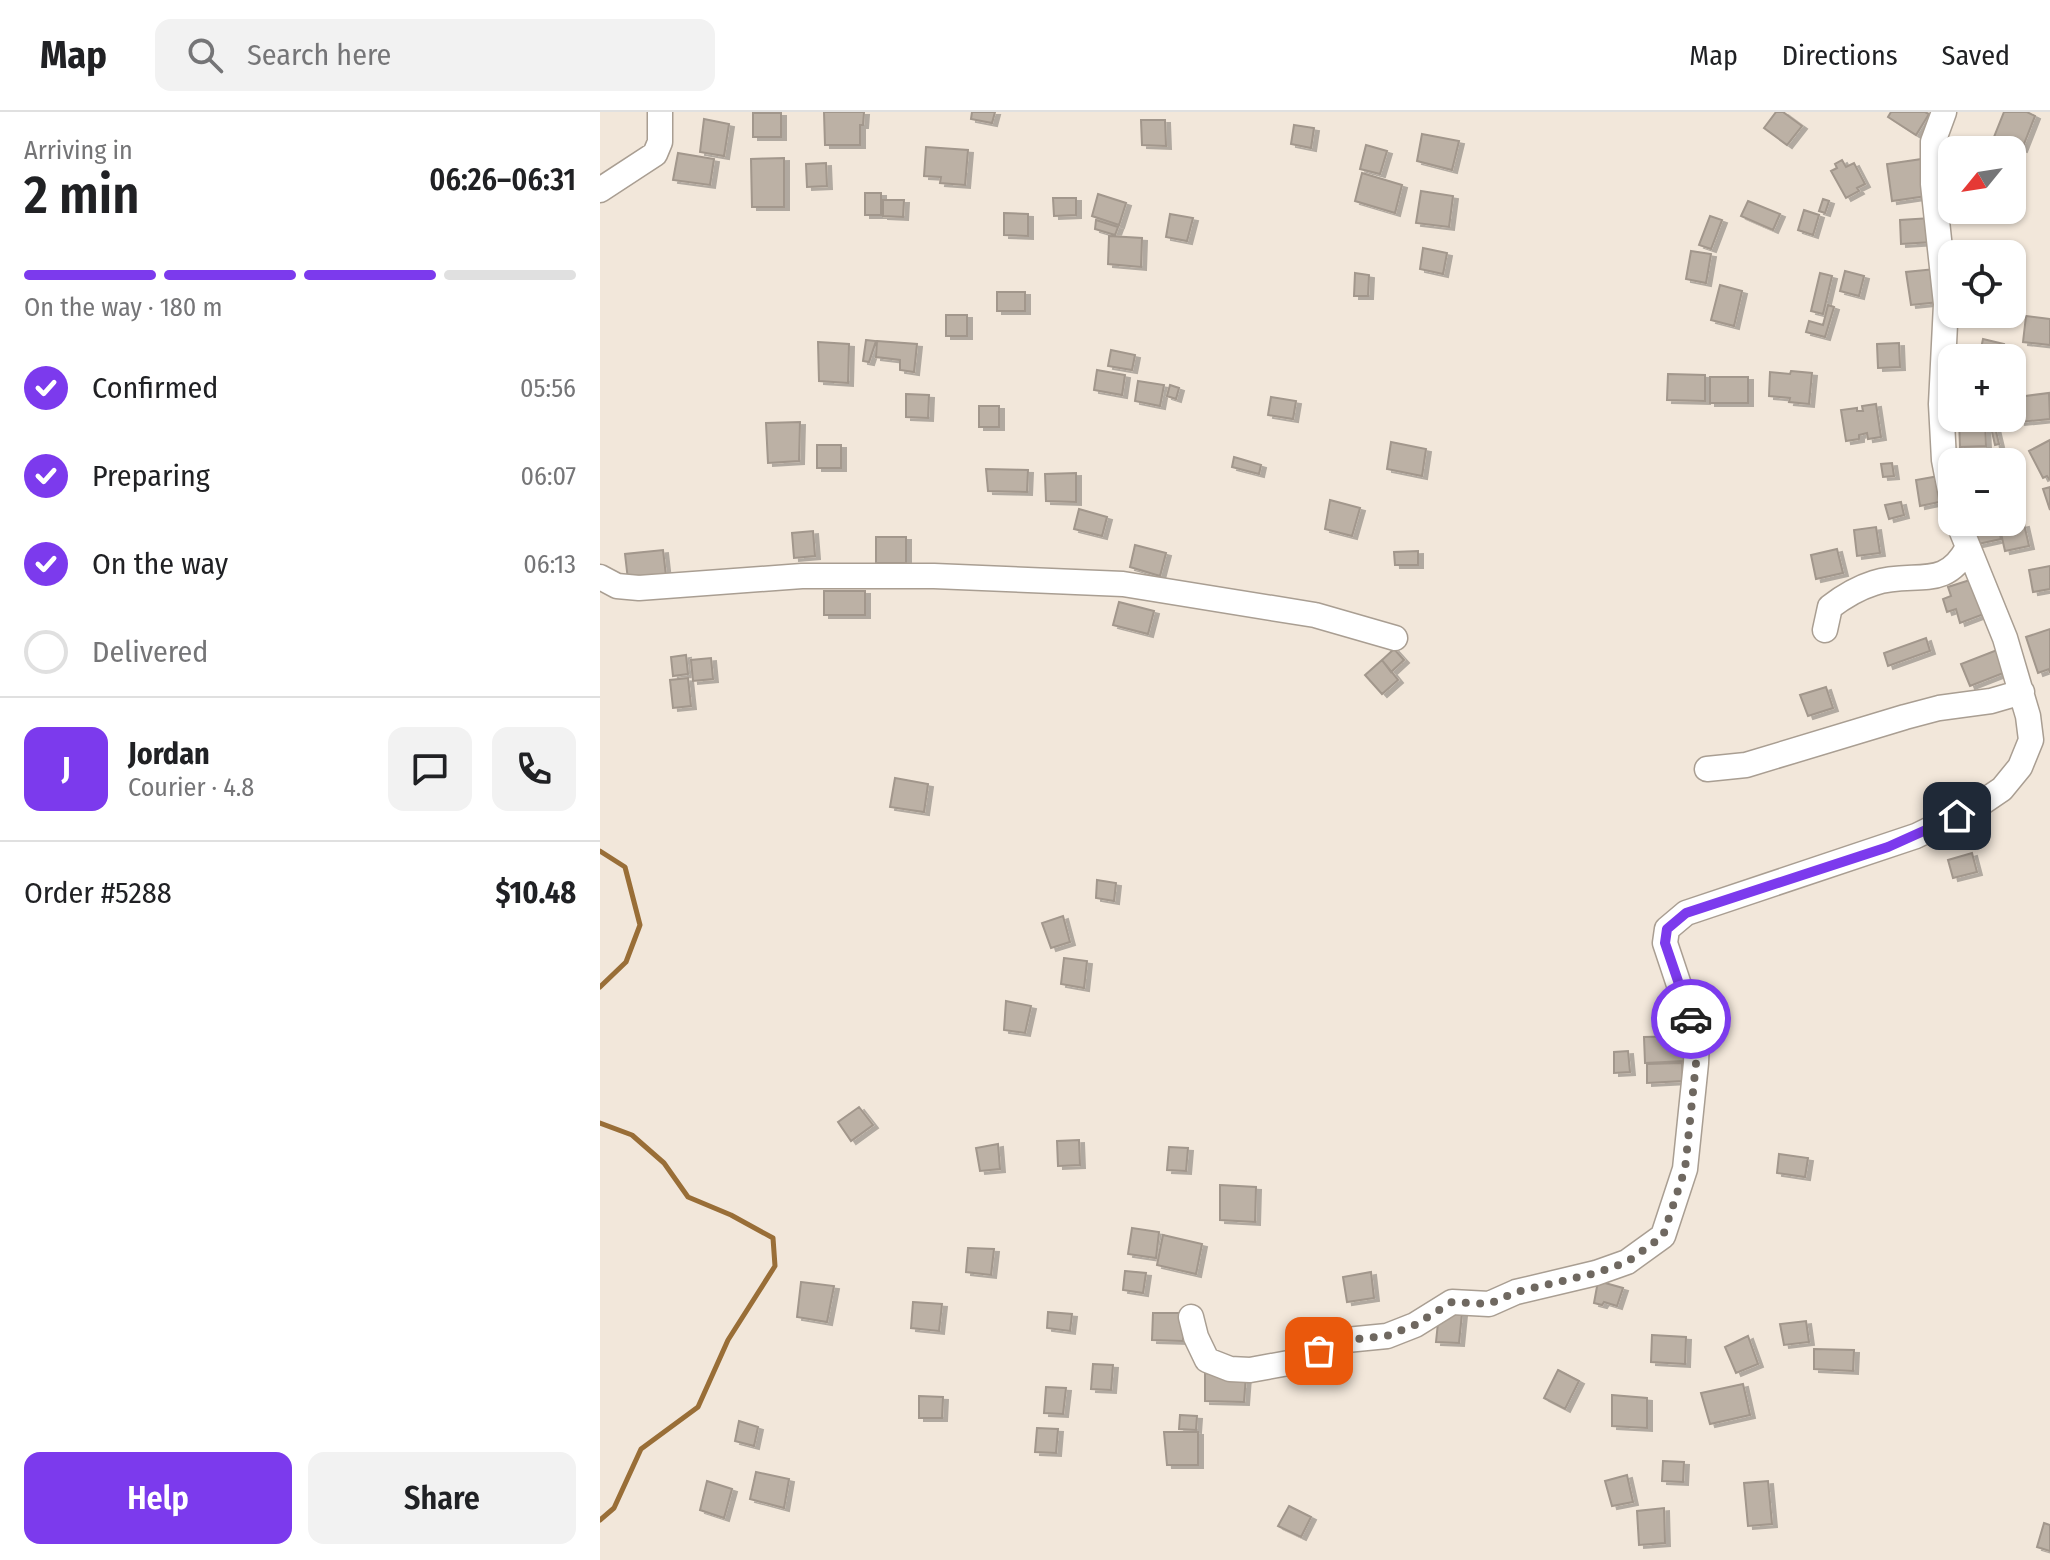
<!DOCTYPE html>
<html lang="en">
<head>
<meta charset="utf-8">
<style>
	:root { --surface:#fff; --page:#f2f2f2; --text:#202124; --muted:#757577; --line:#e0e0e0; --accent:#7c3aed }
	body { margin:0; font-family:"Fira Sans Condensed",sans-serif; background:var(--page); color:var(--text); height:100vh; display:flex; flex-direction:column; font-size:30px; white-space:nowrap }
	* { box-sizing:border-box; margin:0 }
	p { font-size:26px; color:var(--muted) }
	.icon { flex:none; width:44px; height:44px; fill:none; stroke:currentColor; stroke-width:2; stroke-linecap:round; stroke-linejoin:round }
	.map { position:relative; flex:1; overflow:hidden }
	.sheet { display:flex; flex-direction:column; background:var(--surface); width:600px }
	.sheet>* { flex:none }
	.needle { width:52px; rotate:240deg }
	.tools { position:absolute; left:1338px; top:24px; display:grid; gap:16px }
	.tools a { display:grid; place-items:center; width:88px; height:88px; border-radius:16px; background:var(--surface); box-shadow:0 2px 6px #0004; font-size:40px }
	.pin { position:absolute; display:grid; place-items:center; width:68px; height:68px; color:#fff; margin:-34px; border-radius:16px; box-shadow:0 4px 12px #0006 }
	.courier { position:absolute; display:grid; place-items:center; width:80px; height:80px; margin:-40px; border:6px solid #7c3aed; border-radius:50%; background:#fff; color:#222; box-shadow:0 2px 10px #0007 }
	.headline em { font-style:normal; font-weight:600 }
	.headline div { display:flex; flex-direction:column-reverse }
	.headline { display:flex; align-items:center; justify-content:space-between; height:136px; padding:0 24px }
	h1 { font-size:52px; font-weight:600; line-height:60px }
	.bar { display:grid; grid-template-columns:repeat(4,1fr); gap:12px 8px; align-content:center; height:96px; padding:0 24px }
	.bar i { height:10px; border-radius:6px; background:var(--line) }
	.bar .active { background:var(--accent) }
	.bar p { grid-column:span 4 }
	.line { display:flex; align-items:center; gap:20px; padding:0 24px; border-top:2px solid var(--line) }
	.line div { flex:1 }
	.round { display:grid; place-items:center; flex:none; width:84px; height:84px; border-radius:16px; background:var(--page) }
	ol { padding:0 24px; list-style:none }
	li { display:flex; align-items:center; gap:24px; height:88px }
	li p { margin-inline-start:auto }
	li .icon { padding:8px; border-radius:50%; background:var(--accent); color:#fff; stroke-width:4 }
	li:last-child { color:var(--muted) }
	li i { width:44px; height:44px; border:4px solid var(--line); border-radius:50% }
	.cta { display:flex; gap:16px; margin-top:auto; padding:16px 24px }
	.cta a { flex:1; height:92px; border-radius:16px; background:var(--accent); color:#fff; font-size:32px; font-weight:600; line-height:92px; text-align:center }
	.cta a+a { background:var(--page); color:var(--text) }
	header { display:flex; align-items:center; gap:48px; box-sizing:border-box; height:112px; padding:0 40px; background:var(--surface); border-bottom:2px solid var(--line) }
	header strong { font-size:38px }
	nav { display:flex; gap:44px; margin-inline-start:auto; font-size:28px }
	.search { width:560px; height:72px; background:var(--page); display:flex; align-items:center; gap:20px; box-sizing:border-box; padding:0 28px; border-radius:16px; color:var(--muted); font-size:30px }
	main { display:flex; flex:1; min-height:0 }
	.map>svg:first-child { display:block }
</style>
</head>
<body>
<header>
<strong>Map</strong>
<div class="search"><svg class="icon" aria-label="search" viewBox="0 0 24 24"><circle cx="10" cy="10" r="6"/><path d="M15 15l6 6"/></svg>Search here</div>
<nav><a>Map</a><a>Directions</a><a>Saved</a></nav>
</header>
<main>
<section class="sheet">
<div class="headline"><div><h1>2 min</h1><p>Arriving in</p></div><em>06:26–06:31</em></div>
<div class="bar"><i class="active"></i><i class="active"></i><i class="active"></i><i></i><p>On the way · 180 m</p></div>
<ol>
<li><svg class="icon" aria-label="check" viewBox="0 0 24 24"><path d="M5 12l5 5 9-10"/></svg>Confirmed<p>05:56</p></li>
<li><svg class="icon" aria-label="check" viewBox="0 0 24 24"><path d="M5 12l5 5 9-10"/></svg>Preparing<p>06:07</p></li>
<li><svg class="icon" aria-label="check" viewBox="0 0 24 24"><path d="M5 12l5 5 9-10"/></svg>On the way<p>06:13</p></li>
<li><i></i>Delivered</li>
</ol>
<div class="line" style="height:144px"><b class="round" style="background:var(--accent);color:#fff">J</b><div><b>Jordan</b><p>Courier · 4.8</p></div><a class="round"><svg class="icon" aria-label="chat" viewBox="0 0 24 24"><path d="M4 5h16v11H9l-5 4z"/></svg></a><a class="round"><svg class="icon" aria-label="phone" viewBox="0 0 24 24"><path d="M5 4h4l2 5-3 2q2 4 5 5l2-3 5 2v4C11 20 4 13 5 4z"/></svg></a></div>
<div class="line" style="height:104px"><div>Order #5288</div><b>$10.48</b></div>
<div class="cta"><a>Help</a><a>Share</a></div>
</section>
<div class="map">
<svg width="1450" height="1448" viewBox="0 0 1450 1448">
	<defs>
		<filter id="shadow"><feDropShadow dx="5" dy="3" stdDeviation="0" flood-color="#0004"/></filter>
	</defs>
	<rect width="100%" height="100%" fill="#f2e7da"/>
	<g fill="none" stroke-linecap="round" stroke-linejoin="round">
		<!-- stream -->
		<path stroke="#996e37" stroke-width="5" d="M 0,739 L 25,755 L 40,813 L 26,850 L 0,875
			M 0,1011 L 32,1023 L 64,1051 L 88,1085 L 131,1103 L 173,1126 L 175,1154 L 128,1228 L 98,1295 L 41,1337 L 14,1396 L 0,1408"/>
	</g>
	<!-- building -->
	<path fill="#bcb1a5" stroke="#a2978c" stroke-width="2" filter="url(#shadow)" d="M 224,0 L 264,0 L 263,13 L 260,13 L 260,33 L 225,33 Z
		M 372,0 L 395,0 L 392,11 L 371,7 Z
		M 1176,0 L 1183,0 L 1202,14 L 1187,33 L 1164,16 Z
		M 1291,0 L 1325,0 L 1329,2 L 1316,23 L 1288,5 Z
		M 1404,0 L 1427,0 L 1435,4 L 1422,37 L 1394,25 Z
		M 153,1 L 181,1 L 181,25 L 153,25 Z
		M 104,7 L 129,12 L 124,44 L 100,40 Z
		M 541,8 L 565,8 L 566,34 L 542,33 Z
		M 694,13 L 714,16 L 711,36 L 691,32 Z
		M 822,22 L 859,29 L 852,58 L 817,49 Z
		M 766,33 L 787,39 L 780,62 L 760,57 Z
		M 326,35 L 368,38 L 365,73 L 340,71 L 341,65 L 324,64 Z
		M 78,41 L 114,47 L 110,73 L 73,68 Z
		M 184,46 L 184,95 L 152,95 L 151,47 Z
		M 1322,47 L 1327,84 L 1292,89 L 1287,52 Z
		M 1242,48 L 1246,55 L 1254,51 L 1265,72 L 1257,76 L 1259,79 L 1246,86 L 1231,59 L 1237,56 L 1235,52 Z
		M 226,51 L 227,74 L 207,75 L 206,52 Z
		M 762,61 L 802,73 L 795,101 L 755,89 Z
		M 821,79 L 853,84 L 849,115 L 816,111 Z
		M 265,81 L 281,81 L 281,103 L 265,103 Z
		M 498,82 L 526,91 L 519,113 L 492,104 Z
		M 453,86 L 476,86 L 476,103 L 454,104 Z
		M 1223,87 L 1229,89 L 1225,101 L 1219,99 Z
		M 283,88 L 304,88 L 303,105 L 283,104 Z
		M 1148,89 L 1180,102 L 1173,118 L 1141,104 Z
		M 1204,98 L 1219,103 L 1213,123 L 1198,118 Z
		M 404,101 L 428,102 L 428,124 L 404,123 Z
		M 570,102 L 593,106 L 587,129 L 566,125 Z
		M 1110,104 L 1122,108 L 1111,137 L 1099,133 Z
		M 1331,106 L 1332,130 L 1301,132 L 1300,108 Z
		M 496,108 L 518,115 L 515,123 L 495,117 Z
		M 509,124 L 542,126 L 541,155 L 508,152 Z
		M 823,136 L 847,141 L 843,162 L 820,157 Z
		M 1091,139 L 1111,142 L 1106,171 L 1086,167 Z
		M 1335,157 L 1339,190 L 1311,193 L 1306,160 Z
		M 1245,159 L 1264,164 L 1259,184 L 1240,179 Z
		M 755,161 L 769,163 L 768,184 L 754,184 Z
		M 1220,161 L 1232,164 L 1223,202 L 1211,199 Z
		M 1120,173 L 1142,179 L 1134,214 L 1111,208 Z
		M 397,180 L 425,180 L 425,199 L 397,199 Z
		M 1228,193 L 1234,195 L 1225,225 L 1206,220 L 1209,209 L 1223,213 Z
		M 1378,202 L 1398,202 L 1397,208 L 1378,205 Z
		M 346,203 L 367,203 L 367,224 L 346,224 Z
		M 1426,204 L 1450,207 L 1450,233 L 1423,230 Z
		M 1383,227 L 1404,232 L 1401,246 L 1379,246 Z
		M 266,228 L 276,229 L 269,250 L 263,249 Z
		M 277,229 L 317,232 L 314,260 L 300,258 L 300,248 L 276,245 Z
		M 218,230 L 249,232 L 248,271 L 219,269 Z
		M 1299,231 L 1300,255 L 1278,256 L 1277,232 Z
		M 511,238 L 535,243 L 532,258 L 508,254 Z
		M 497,258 L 525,263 L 522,283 L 494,278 Z
		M 1191,259 L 1212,261 L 1209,292 L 1189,290 L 1190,286 L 1169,284 L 1170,260 L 1190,262 Z
		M 1068,262 L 1105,263 L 1105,289 L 1067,288 Z
		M 1110,265 L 1148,265 L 1148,291 L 1110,291 Z
		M 538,269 L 564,273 L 560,294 L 535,289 Z
		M 570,273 L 579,276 L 576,287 L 567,284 Z
		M 1449,281 L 1450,307 L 1420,310 L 1417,285 Z
		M 306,282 L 329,283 L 328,306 L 306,305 Z
		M 671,285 L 696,289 L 693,307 L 668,303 Z
		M 1276,292 L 1281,325 L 1268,327 L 1267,321 L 1259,323 L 1259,327 L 1246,329 L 1241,298 L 1257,296 L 1257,299 L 1263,299 L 1262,294 Z
		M 379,294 L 399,294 L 399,315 L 379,315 Z
		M 1385,308 L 1386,334 L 1360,335 L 1359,309 Z
		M 200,310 L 199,349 L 168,351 L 166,311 Z
		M 1390,311 L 1394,311 L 1399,332 L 1395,333 Z
		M 1450,328 L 1450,367 L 1449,367 L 1447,364 L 1443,366 L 1429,339 Z
		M 791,330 L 826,337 L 822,364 L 787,357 Z
		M 217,333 L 241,333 L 241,356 L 217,356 Z
		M 634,345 L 661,353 L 659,362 L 632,355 Z
		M 1292,351 L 1294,364 L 1283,365 L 1281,352 Z
		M 386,357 L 428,358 L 427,380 L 388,379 Z
		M 476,361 L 476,390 L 446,389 L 445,362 Z
		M 1339,364 L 1344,389 L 1320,394 L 1316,368 Z
		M 1450,375 L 1450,398 L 1443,377 Z
		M 730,388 L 760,396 L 752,424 L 725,417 Z
		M 1301,390 L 1304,403 L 1289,407 L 1285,393 Z
		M 479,397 L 507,405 L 502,424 L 474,417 Z
		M 1373,410 L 1397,410 L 1401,427 L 1378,432 Z
		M 1424,412 L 1429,434 L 1405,439 L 1400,417 Z
		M 1276,415 L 1280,441 L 1257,444 L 1254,418 Z
		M 213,419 L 215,444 L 194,446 L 192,421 Z
		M 276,425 L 306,425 L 306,451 L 276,451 Z
		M 535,433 L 566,441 L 560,464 L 530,455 Z
		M 1237,437 L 1243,461 L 1216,467 L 1211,443 Z
		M 63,438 L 66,464 L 28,468 L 25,442 Z
		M 818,439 L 818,453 L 795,453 L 794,440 Z
		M 1450,454 L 1450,477 L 1433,480 L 1429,458 Z
		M 1373,467 L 1384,502 L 1360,511 L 1356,497 L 1347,500 L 1343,487 L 1351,484 L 1348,475 Z
		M 224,479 L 265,479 L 265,503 L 224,503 Z
		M 519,490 L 554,499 L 548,522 L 513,513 Z
		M 1450,517 L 1450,561 L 1449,557 L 1438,561 L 1426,525 Z
		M 1326,526 L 1330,539 L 1288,554 L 1284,541 Z
		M 794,537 L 804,548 L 791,560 L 782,548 Z
		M 1397,538 L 1406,560 L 1370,574 L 1361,552 Z
		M 86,543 L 88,562 L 73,564 L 71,545 Z
		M 111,546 L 113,567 L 93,569 L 91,548 Z
		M 782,548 L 798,568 L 782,582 L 765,563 Z
		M 88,566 L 91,594 L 73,596 L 70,568 Z
		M 1226,575 L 1233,596 L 1208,604 L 1200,583 Z
		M 295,666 L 328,672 L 324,700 L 290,695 Z
		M 1372,741 L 1377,760 L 1353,766 L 1348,748 Z
		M 497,768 L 516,771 L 514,789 L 496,786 Z
		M 463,804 L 470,830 L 451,836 L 442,811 Z
		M 464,846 L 487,849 L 484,876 L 461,872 Z
		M 406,889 L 431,894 L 425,921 L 404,918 Z
		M 1084,924 L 1085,949 L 1045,951 L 1044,925 Z
		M 1028,939 L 1030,960 L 1014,961 L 1014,940 Z
		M 1082,951 L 1083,969 L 1047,971 L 1047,952 Z
		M 259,995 L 273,1013 L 251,1029 L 238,1010 Z
		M 479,1028 L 480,1053 L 458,1054 L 457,1029 Z
		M 398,1032 L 400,1057 L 380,1059 L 376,1036 Z
		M 569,1035 L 588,1036 L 586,1059 L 567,1058 Z
		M 1179,1042 L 1208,1046 L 1205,1065 L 1177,1061 Z
		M 620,1073 L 656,1075 L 655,1110 L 620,1108 Z
		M 532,1116 L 559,1120 L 556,1146 L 528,1142 Z
		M 563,1123 L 602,1132 L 596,1162 L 557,1153 Z
		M 368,1136 L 394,1137 L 391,1163 L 366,1160 Z
		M 525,1159 L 546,1161 L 543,1181 L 523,1178 Z
		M 771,1160 L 774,1186 L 747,1190 L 743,1165 Z
		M 998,1169 L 1023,1176 L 1017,1194 L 1004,1190 L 1002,1193 L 994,1191 Z
		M 201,1170 L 234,1174 L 227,1210 L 197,1205 Z
		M 313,1190 L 342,1192 L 339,1219 L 311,1216 Z
		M 448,1200 L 472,1202 L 470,1219 L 447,1216 Z
		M 553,1201 L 584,1201 L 583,1229 L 552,1228 Z
		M 839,1201 L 862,1201 L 859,1231 L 836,1230 Z
		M 1206,1209 L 1209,1230 L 1184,1233 L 1180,1212 Z
		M 1052,1223 L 1086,1225 L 1085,1252 L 1051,1250 Z
		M 1148,1224 L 1158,1252 L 1136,1261 L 1125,1235 Z
		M 1214,1237 L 1254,1238 L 1253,1259 L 1214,1257 Z
		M 493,1252 L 513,1253 L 511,1278 L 491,1277 Z
		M 958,1258 L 979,1269 L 965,1297 L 944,1286 Z
		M 605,1261 L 646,1263 L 644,1290 L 605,1289 Z
		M 1143,1272 L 1150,1303 L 1110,1312 L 1101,1281 Z
		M 446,1275 L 466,1276 L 463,1302 L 444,1301 Z
		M 1012,1283 L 1047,1286 L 1047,1316 L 1012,1314 Z
		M 319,1284 L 343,1285 L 342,1306 L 319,1306 Z
		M 580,1303 L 597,1304 L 596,1318 L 579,1317 Z
		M 139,1309 L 158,1315 L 154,1334 L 135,1329 Z
		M 437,1316 L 458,1317 L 456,1341 L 435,1340 Z
		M 564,1320 L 598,1320 L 598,1353 L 567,1353 Z
		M 1063,1349 L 1084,1350 L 1083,1370 L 1062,1369 Z
		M 156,1360 L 189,1367 L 184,1396 L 150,1387 Z
		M 1027,1363 L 1033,1390 L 1012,1394 L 1005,1369 Z
		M 107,1369 L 132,1377 L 124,1406 L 100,1398 Z
		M 1168,1369 L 1172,1412 L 1148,1414 L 1144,1371 Z
		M 689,1394 L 711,1405 L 701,1425 L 678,1414 Z
		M 1064,1396 L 1065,1431 L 1039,1433 L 1037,1399 Z
		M 1444,1411 L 1450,1413 L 1450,1439 L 1437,1435 Z"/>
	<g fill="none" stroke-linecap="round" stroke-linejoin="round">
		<!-- minor casing -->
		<g stroke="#a99e92" stroke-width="27">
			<path id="minor" d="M 1344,0 L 1333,30 L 1333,72 L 1346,192 L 1341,292 L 1344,348 L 1352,389
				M 0,78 L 55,42 L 60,30 L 60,0
				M 0,465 L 17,474 L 39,476 L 202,464 L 334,464 L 523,472 L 715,503 L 795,526
				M 1225,518 L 1230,495 C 1243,485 1258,476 1274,471 C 1314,458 1345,480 1368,435
				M 1107,657 L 1146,653 L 1305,605 L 1339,596 L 1391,589 L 1422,580
				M 591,1205 L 596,1225 L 607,1248 L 630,1257 L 650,1258 L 694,1250 L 736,1229 L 787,1224 L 815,1213 L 852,1190 L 889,1192 L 916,1180 L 996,1161 L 1027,1150 L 1063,1124 L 1085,1057 L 1096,951 L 1097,927 L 1065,831 L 1067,817 L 1086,801 L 1316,724 L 1377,694 L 1402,677 L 1420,655 L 1431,628 L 1428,604 L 1405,526 L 1358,410"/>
		</g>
		<!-- minor -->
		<use href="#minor" stroke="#fff" stroke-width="24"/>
	</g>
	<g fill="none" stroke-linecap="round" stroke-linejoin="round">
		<!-- done -->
		<path stroke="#6f6860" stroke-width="8" stroke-dasharray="0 14.4" d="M 719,1239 L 736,1229 L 787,1224 L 815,1213 L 852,1190 L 889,1192 L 916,1180 L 996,1161 L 1027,1150 L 1063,1124 L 1085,1057 L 1096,951 L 1097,927 L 1091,907"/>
		<!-- route -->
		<path stroke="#7c3aed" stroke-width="10" d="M 1091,907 L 1065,831 L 1067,817 L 1086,801 L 1288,735 L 1357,704"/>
	</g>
</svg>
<div class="tools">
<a><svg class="needle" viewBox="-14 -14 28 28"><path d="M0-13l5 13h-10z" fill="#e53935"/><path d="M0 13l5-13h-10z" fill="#757577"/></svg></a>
<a><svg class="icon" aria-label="locate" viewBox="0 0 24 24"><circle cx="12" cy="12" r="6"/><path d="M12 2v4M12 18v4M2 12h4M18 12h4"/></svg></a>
<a>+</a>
<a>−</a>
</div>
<div class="pin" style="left:719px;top:1239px;background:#ea580c"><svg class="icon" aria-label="bag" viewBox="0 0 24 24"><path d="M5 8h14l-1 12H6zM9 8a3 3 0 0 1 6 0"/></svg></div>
<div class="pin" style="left:1357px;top:704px;background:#1f2937"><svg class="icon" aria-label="home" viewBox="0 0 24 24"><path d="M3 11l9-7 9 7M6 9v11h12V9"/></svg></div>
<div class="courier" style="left:1091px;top:907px"><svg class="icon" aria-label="car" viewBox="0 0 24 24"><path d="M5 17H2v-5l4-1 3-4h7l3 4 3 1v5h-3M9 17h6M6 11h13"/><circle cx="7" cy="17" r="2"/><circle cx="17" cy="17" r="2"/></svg></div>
</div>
</main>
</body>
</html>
